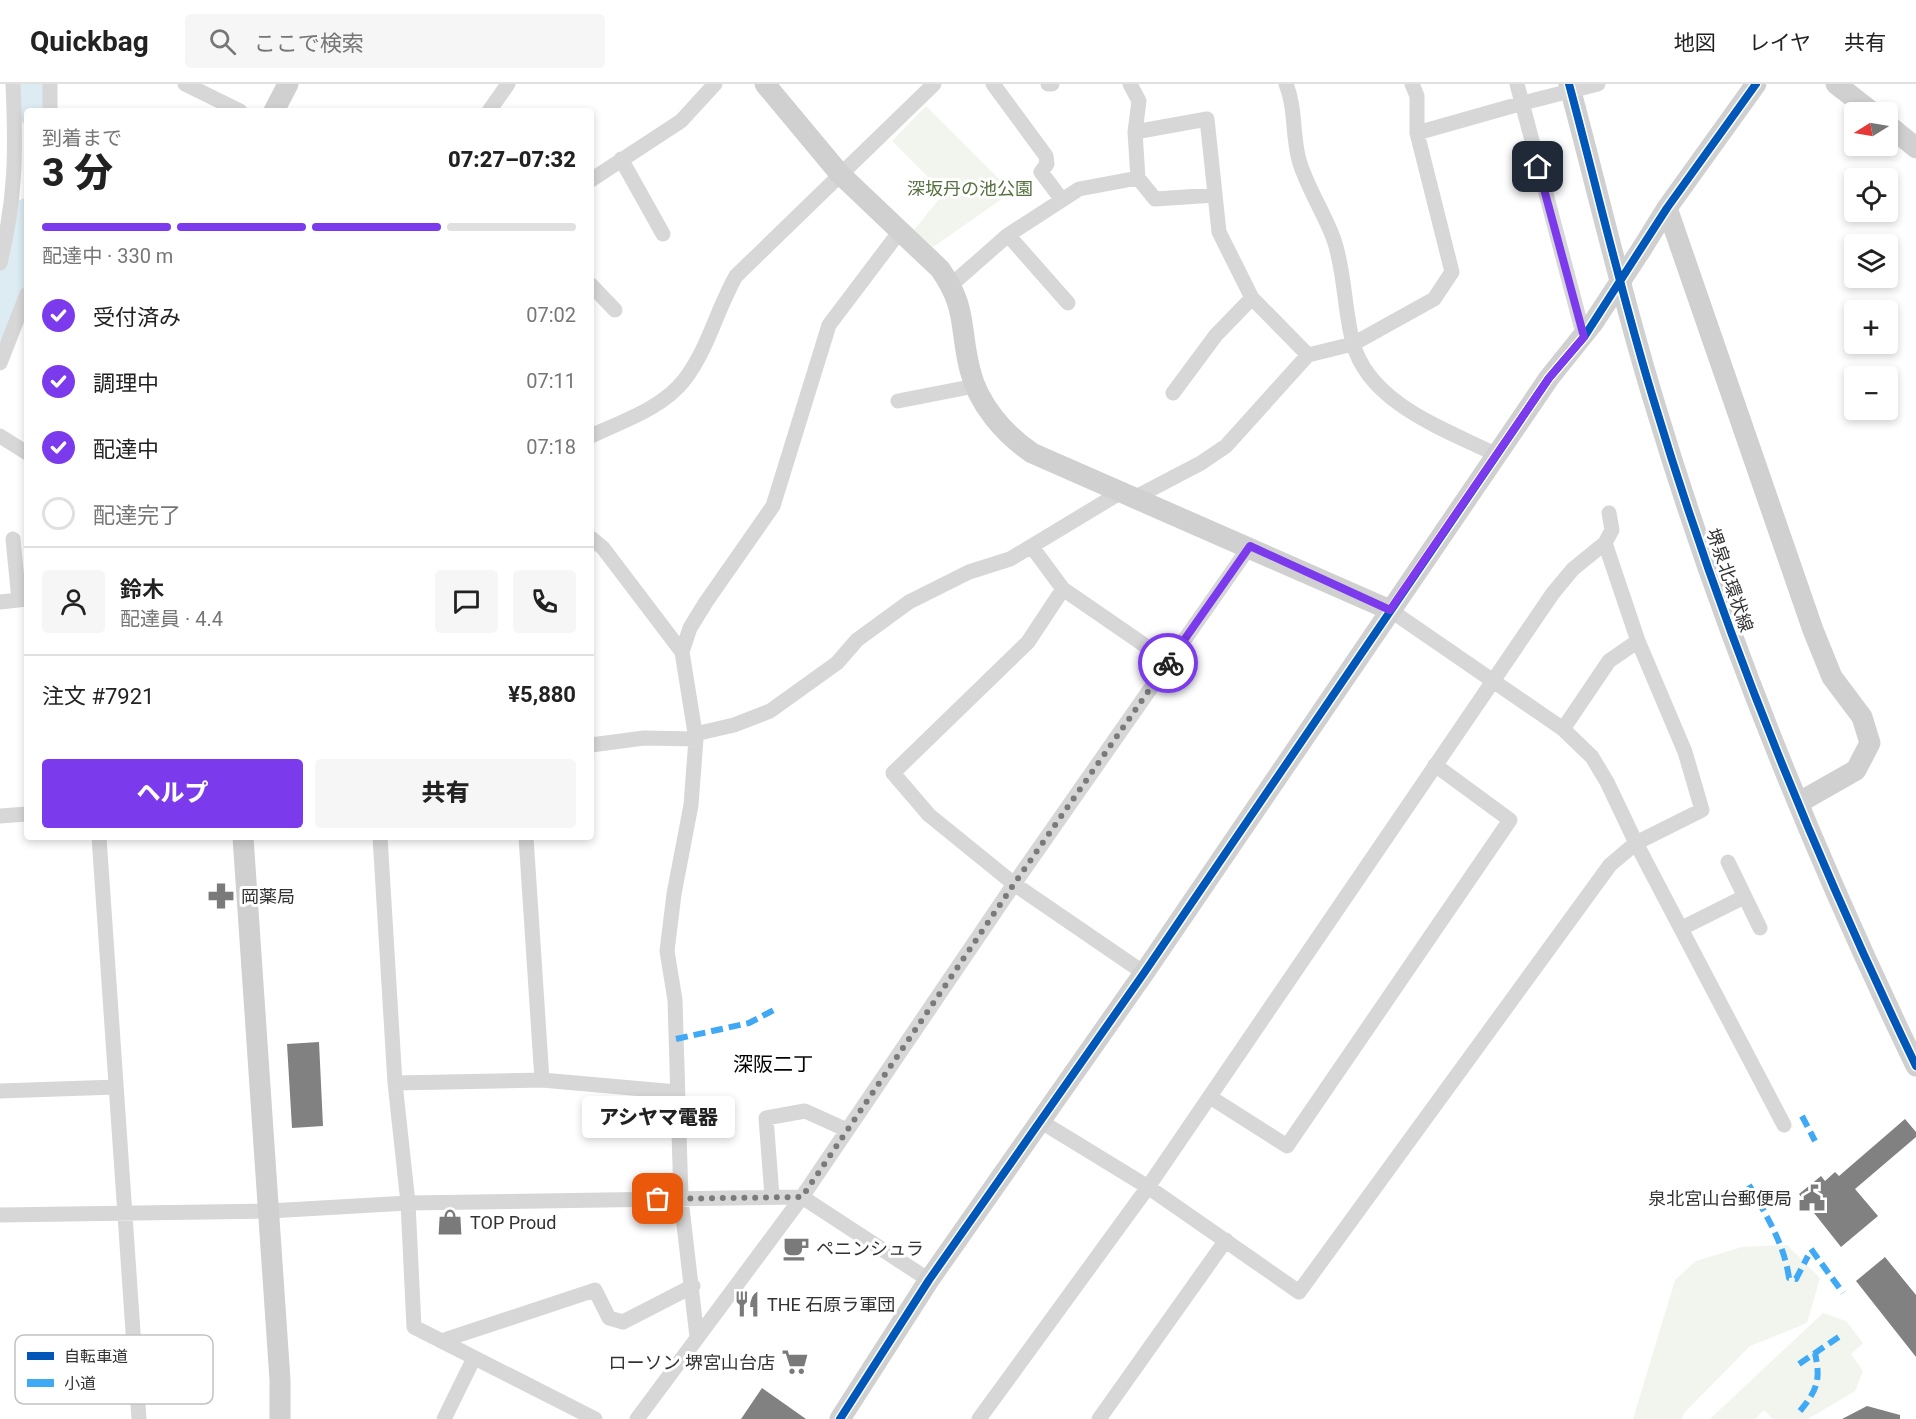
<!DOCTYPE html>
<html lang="ja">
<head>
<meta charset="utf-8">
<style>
	:root { --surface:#fff; --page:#f6f6f6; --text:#222; --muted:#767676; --line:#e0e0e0; --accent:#7c3aed }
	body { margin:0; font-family:Roboto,"Noto Sans JP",sans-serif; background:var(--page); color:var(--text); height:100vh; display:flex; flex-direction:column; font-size:22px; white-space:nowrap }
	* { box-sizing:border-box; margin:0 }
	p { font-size:20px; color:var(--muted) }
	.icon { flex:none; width:33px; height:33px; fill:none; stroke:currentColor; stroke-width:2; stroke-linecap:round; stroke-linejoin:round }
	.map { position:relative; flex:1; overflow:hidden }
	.sheet { position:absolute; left:24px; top:24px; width:570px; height:732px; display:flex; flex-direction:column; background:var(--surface); border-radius:6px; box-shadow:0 3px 9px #0003 }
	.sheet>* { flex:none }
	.needle { width:39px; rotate:259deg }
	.controls { position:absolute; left:1844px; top:18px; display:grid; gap:12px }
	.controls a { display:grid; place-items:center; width:54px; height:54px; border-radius:6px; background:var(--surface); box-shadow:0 3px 9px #0003; font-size:30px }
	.pin { position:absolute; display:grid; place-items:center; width:51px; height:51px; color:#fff; margin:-26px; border-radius:12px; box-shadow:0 3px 9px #0006 }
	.courier { position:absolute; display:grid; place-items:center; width:60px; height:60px; margin:-30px; border:4px solid #7c3aed; border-radius:50%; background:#fff; color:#222; box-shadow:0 2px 8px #0007 }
	.bubble { position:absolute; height:42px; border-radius:6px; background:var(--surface); box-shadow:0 3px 9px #0003; font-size:20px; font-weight:800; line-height:42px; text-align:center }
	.head em { font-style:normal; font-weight:800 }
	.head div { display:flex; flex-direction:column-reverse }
	.head { display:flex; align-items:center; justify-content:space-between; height:102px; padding:0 18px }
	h1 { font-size:39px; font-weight:800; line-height:45px }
	.bar { display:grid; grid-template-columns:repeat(4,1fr); gap:9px 6px; align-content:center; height:72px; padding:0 18px }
	.bar i { height:8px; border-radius:4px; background:var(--line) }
	.bar .on { background:var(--accent) }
	.bar p { grid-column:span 4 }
	.line { display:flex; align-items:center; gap:15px; padding:0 18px; border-top:2px solid var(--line) }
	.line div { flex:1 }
	.round { display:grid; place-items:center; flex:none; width:63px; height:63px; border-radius:6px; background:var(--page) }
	ol { padding:0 18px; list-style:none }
	li { display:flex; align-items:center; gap:18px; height:66px }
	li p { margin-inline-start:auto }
	li .icon { padding:6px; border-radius:50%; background:var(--accent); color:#fff; stroke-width:4 }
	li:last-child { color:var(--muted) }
	li i { width:33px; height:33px; border:3px solid var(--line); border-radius:50% }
	.action { display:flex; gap:12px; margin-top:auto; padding:12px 18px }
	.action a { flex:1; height:69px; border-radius:6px; background:var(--accent); color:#fff; font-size:24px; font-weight:800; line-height:69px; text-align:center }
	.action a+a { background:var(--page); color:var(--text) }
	header { display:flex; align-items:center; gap:36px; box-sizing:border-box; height:84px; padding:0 30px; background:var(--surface); border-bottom:2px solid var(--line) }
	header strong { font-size:28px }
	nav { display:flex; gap:33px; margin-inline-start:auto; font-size:21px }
	.search { width:420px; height:54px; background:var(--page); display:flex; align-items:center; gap:15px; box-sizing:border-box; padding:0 21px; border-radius:6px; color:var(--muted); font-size:22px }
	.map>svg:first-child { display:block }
</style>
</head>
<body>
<header>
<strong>Quickbag</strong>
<div class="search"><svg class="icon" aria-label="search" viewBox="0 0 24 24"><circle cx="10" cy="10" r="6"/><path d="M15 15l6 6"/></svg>ここで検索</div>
<nav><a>地図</a><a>レイヤ</a><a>共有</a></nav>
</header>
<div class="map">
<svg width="1916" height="1335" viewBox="0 0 1916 1335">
	<rect width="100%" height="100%" fill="#fff"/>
	<!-- green -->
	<path fill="#f1f5ed" d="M 926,22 L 1012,108 L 933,163 L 914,146 L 944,109 L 892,57 Z
		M 1787,1161 L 1820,1194 L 1807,1239 L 1750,1262 L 1684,1329 L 1682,1335 L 1633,1335 L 1675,1196 L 1696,1177 L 1742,1163 Z
		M 1823,1229 L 1846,1237 L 1863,1259 L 1851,1270 L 1863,1287 L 1855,1307 L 1808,1335 L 1773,1335 L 1764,1326 L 1755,1335 L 1710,1335 Z"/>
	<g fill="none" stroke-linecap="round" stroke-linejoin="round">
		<!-- river -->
		<path stroke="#ddebf3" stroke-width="30" d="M 32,0 L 32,27
			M 0,242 L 23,161 L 27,129"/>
	</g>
	<!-- building -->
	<path fill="#818181" d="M 319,958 L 323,1042 L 292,1044 L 287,960 Z
		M 1905,1035 L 1916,1048 L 1916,1053 L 1855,1105 L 1878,1132 L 1841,1163 L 1799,1110 L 1821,1092 L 1825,1097 L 1835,1088 L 1839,1092 Z
		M 1885,1173 L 1916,1211 L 1916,1273 L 1856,1197 Z
		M 762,1304 L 806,1335 L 741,1335 Z
		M 1867,1322 L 1900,1331 L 1900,1335 L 1842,1335 Z"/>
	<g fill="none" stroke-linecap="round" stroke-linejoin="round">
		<!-- street -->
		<path stroke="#d7d7d7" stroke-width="15" d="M 50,0 L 50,27
			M 185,0 L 240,27
			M 993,0 L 1046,72 L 1047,80 L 1041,88 L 1062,116
			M 1048,0 L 1052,0
			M 1130,0 L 1139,17 L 1135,48 L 1207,35 L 1219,148 L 1252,214 L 1308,271 L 1353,260 L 1434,215 L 1452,188 L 1417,49 L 1417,12 L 1412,0
			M 1286,0 C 1296,25 1292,50 1299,76 C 1307,104 1324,128 1334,156 C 1345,188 1344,226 1353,259 C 1369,320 1447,346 1497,371
			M 1517,0 L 1584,253
			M 489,27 L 508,0
			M 1135,48 L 1138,94 L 1155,115 L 1215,111
			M 1417,49 L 1523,19
			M 621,75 L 663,150
			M 591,96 L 681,37 L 715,0
			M 1008,151 L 1068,219
			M 0,179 C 16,113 16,67 13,0
			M 591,201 L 615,226
			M 951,201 L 1008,151 L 1079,105 L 1138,94
			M 0,279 L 27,210
			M 1173,309 L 1216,251 L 1252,214
			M 898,317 L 975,302
			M 0,352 L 27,369
			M 591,352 C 623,337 663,324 685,295 C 708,265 717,225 736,192 L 934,0
			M 1136,413 L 1201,379 L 1226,362 L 1308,271
			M 591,454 L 603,464 L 682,568
			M 13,455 L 19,516
			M 1032,463 L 1063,505 L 1169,578
			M 1063,505 L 1028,558 L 893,689 L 929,731 L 1014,800 L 1144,889
			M 0,518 L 27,515
			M 1390,526 L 1563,645 L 1592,673 L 1607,698 L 1636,759 L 1784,1041
			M 1563,645 L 1609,577 L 1638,557
			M 695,650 L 734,641 L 770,627 L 837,579 L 857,556 L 909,518 L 969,488 L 1010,475 L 1123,407
			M 591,661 L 644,654 L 696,655
			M 0,732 L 27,730
			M 99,753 L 139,1335
			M 380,753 L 395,999 L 408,1119 L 414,1243 L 595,1335
			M 526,753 L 542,996
			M 1728,778 L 1760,844
			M 1682,844 L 1744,813
			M 395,999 L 542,996 L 677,1008
			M 0,1007 L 116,1003
			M 1210,1013 L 1287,1062 L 1510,736 L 1435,681
			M 1040,1037 L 1148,1103 L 1299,1208 L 1610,781 L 1636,759 L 1702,726 L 1685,668 L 1638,557 L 1605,459 L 1612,446 L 1609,429
			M 772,1112 L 766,1034 L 805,1027 L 847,1046
			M 0,1131 L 269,1127 L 408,1119 L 802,1113 L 929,1196
			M 697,1253 L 681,1115 L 675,916 L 667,867 L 674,810 L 691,721 L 696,655 L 682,568 L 690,544 L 706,518 L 773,422 L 829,241 L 900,147
			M 441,1257 L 595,1206 L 609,1234 L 623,1238 L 693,1202
			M 444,1335 L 474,1274
			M 637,1335 L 802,1113 L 1014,800 L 1250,462
			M 979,1335 L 1148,1103 L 1553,509 L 1573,485 L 1605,459
			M 1099,1335 L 1226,1156"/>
		<!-- secondary -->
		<path stroke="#d0d0d0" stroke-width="21" d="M 765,0 L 840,90 L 940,185 C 968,225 959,243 970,286 C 978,320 1004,350 1032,369 L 1390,526
			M 1569,0 C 1598,108 1623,218 1656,324 C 1724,550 1814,770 1916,982
			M 1836,0 L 1872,28
			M 274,27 L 288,0
			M 1887,40 L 1916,64
			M 1667,124 L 1813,546 L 1832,593 L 1862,633 L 1870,659 L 1856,686 L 1798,719
			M 1641,166 L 1667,124 L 1756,0
			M 243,753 L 280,1296 L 280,1335
			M 840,1335 L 929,1196 L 1144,889 L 1549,294 L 1593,239"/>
		<!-- street-bridge -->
		<path stroke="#d7d7d7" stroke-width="15" d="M 1523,19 L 1598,0"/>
		<!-- secondary-bridge -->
		<path stroke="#d0d0d0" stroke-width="21" d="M 1593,239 L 1641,166"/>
		<!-- quiet -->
		<path stroke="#3fa9f5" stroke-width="6" stroke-dasharray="12 6" stroke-linecap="butt" d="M 676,955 L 749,939 L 774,926
			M 1802,1032 L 1815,1057
			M 1749,1101 C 1766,1131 1784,1159 1789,1194 L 1796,1195 L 1808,1172
			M 1811,1165 L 1843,1209
			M 1799,1280 L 1843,1250
			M 1800,1327 C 1817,1306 1821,1297 1815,1269"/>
		<!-- cycleway casing -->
		<g stroke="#fff" stroke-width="11">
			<path id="cycleway" d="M 1569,0 C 1598,108 1623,218 1656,324 C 1724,550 1814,770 1916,982
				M 840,1335 L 929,1196 L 1144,889 L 1549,294 L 1584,253 L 1667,124 L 1756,0"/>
		</g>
		<!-- cycleway -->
		<use href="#cycleway" stroke="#0057b8" stroke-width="8"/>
	</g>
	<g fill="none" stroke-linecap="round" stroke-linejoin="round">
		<!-- done -->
		<path stroke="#7a7a7a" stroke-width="6" stroke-dasharray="0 10.8" d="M 658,1115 L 802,1113 L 1014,800 L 1168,579"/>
		<!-- route -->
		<path stroke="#7c3aed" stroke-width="8" d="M 1168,579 L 1250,462 L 1390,526 L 1549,294 L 1584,253 L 1538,83"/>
	</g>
	<!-- icons -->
	<defs>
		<g id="pharmacy-bare" transform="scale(2.07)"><path d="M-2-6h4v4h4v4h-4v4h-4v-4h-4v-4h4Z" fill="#7a7a7a" stroke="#fff" stroke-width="2.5" paint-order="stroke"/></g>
		<g id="civic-bare" transform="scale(2.07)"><path d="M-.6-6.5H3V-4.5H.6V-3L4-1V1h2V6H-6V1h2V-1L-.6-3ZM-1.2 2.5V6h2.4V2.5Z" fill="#7a7a7a" stroke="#fff" stroke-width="2.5" paint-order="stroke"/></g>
		<g id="shop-bare" transform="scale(2.07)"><path d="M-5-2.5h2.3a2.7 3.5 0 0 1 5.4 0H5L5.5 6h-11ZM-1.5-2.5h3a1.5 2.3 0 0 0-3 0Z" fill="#7a7a7a" stroke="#fff" stroke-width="2.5" paint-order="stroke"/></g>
		<g id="cafe-bare" transform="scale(2.07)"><path d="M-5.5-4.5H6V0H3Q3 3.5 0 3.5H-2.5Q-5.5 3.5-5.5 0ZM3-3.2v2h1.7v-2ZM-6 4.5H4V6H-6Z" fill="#7a7a7a" stroke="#fff" stroke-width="2.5" paint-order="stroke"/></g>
		<g id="restaurant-bare" transform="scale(2.07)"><path d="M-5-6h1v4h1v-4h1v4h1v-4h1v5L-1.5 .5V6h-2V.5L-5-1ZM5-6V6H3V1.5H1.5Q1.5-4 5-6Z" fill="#7a7a7a" stroke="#fff" stroke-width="2.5" paint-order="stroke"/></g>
		<g id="supermarket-bare" transform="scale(2.07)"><path d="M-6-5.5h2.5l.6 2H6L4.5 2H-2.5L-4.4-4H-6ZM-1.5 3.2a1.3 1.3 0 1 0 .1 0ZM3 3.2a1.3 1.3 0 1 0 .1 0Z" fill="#7a7a7a" stroke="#fff" stroke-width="2.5" paint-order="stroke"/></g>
	</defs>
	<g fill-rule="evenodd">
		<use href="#pharmacy-bare" x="221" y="812"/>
		<use href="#civic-bare" x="1812" y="1114"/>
		<use href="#shop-bare" x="450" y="1138"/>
		<use href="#cafe-bare" x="796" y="1164"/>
		<use href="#restaurant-bare" x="747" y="1220"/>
		<use href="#supermarket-bare" x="795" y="1278"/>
	</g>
	<g text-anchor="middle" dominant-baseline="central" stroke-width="6" stroke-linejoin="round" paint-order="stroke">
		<!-- park labels -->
		<g font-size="18" fill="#56703f" stroke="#fff">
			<text x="970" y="104">深坂丹の池公園</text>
		</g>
		<!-- street labels -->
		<g font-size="18" fill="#333" stroke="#fff">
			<text transform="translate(1730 496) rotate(71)">堺泉北環状線</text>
		</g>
		<!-- poi labels -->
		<g font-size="18" fill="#333" stroke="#fff" text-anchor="start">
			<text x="241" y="812">岡薬局</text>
			<text x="1792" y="1114" text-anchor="end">泉北宮山台郵便局</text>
			<text x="470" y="1138">TOP Proud</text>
			<text x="816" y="1164">ペニンシュラ</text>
			<text x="767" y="1220">THE 石原ラ軍団</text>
			<text x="775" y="1278" text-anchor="end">ローソン 堺宮山台店</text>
		</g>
		<!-- neighbourhood labels -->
		<g font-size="20" fill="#000" stroke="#fff">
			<text x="773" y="980">深阪二丁</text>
		</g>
	</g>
	<!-- legend -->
	<rect x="15" y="1251" width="198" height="69" rx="9" fill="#fff" stroke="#c2c2c2" stroke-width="1.5"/>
	<rect x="27" y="1268" width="27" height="8" fill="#0057b8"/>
	<rect x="27" y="1295" width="27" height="8" fill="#3fa9f5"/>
	<g font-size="16" fill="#333">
		<text x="64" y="1278">自転車道</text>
		<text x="64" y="1305">小道</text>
	</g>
</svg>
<div class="controls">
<a><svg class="needle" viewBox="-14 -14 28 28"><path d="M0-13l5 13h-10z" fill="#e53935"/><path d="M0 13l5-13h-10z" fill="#767676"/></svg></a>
<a><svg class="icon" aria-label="locate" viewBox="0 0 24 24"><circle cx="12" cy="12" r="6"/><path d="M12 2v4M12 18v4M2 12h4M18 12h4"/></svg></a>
<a><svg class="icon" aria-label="layers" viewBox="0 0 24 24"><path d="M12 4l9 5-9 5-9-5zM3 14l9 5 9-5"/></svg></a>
<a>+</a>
<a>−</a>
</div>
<div class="pin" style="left:658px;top:1115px;background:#ea580c"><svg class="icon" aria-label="bag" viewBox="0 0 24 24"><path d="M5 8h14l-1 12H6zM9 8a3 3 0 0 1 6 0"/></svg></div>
<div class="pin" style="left:1538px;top:83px;background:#1f2937"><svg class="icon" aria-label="home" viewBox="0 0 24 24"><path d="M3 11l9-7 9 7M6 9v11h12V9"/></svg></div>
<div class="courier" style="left:1168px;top:579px"><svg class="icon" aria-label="bike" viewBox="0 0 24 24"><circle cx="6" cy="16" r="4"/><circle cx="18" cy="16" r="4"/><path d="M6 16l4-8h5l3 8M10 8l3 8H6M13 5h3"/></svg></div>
<div class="bubble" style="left:582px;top:1012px;width:153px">アシヤマ電器</div>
<section class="sheet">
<div class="head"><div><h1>3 分</h1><p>到着まで</p></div><em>07:27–07:32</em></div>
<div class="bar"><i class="on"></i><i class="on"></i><i class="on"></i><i></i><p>配達中 · 330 m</p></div>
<ol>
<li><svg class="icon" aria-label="check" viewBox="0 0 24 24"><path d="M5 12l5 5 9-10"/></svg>受付済み<p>07:02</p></li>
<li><svg class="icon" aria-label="check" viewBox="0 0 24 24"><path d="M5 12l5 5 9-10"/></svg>調理中<p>07:11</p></li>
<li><svg class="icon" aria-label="check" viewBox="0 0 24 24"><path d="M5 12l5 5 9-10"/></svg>配達中<p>07:18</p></li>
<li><i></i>配達完了</li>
</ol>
<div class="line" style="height:108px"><a class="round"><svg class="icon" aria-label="person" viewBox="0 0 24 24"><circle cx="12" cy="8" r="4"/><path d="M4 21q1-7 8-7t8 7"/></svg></a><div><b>鈴木</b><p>配達員 · 4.4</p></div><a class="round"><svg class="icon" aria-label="chat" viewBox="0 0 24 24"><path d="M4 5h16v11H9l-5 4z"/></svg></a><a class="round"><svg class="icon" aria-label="phone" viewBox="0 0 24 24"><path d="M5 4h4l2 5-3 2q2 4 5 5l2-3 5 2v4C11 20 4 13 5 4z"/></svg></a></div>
<div class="line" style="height:78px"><div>注文 #7921</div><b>¥5,880</b></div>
<div class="action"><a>ヘルプ</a><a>共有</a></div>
</section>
</div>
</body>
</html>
